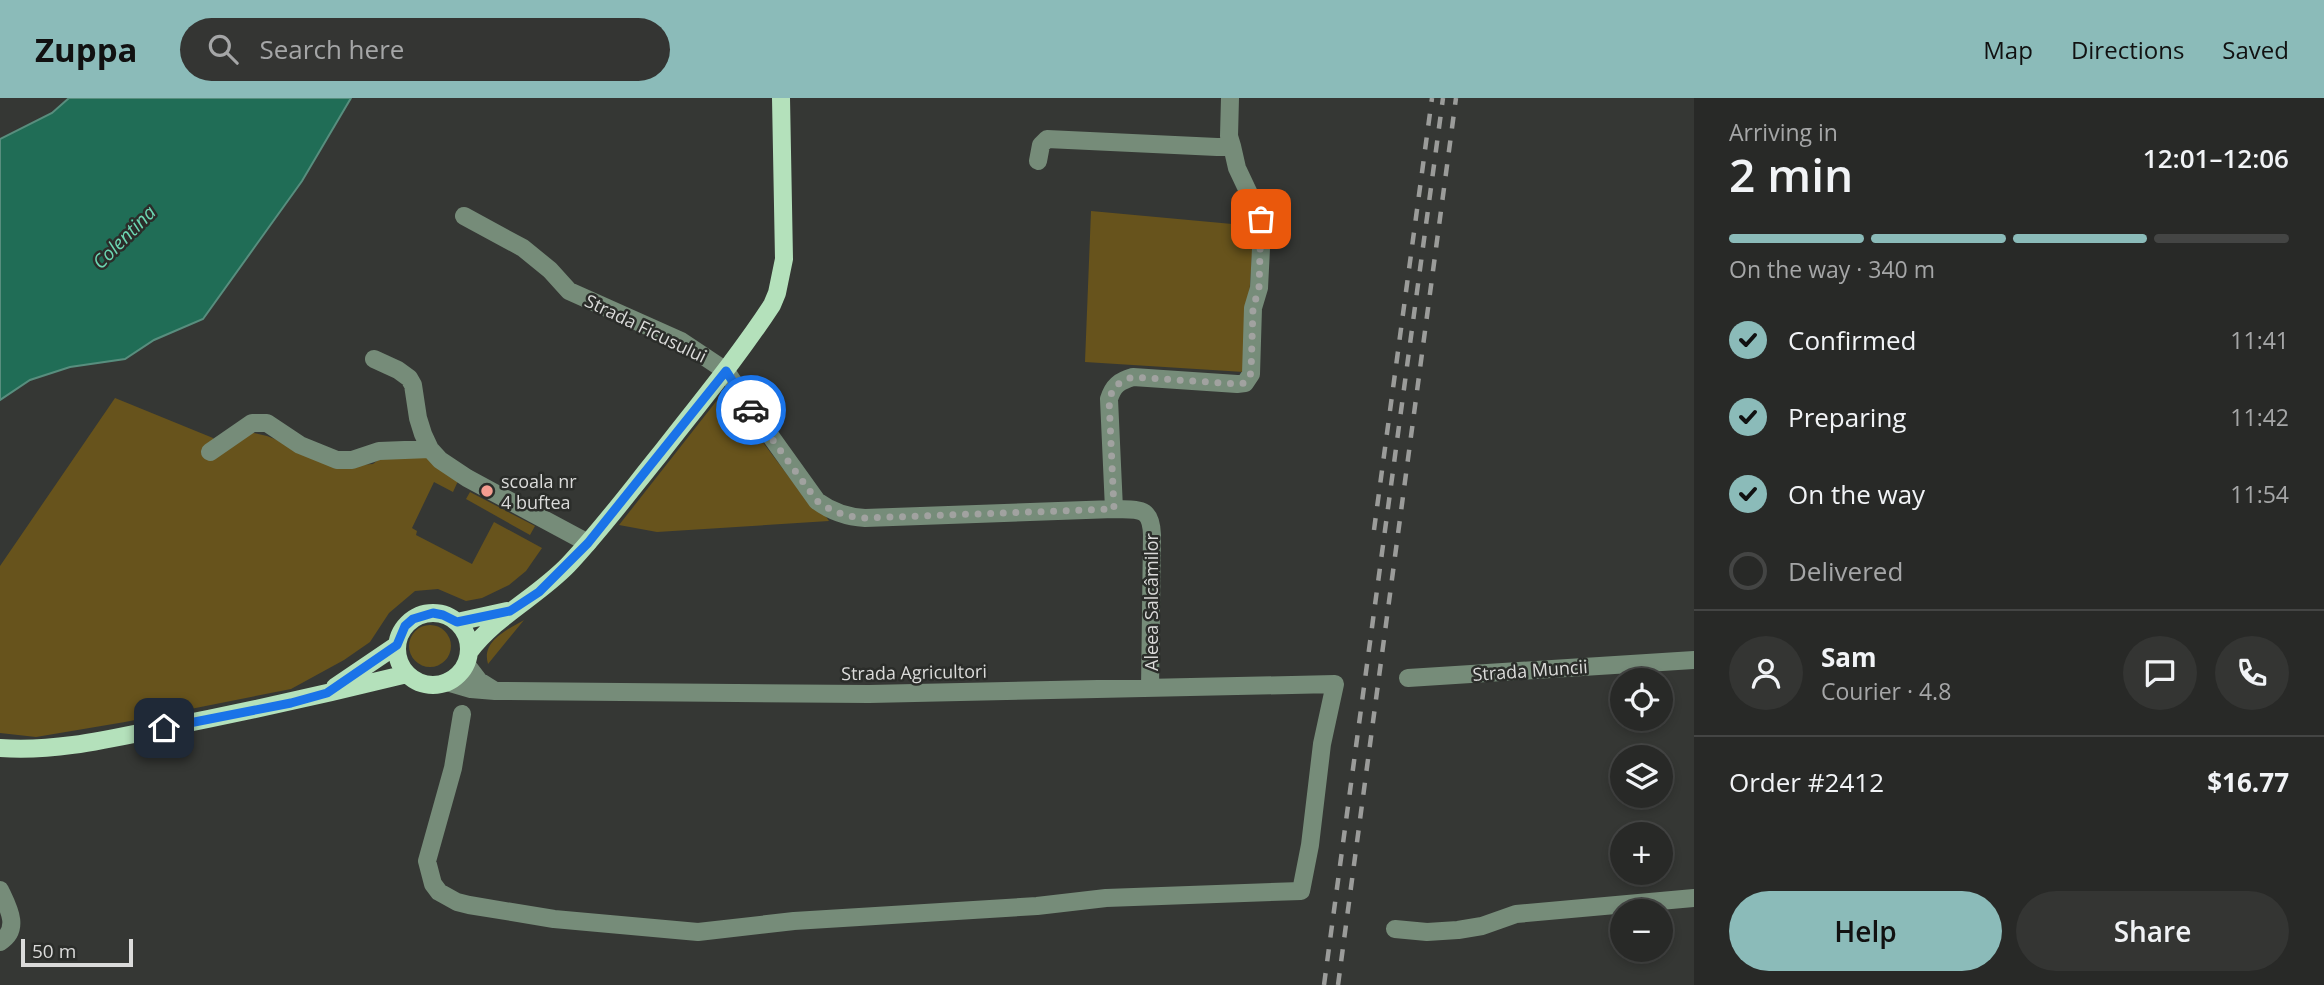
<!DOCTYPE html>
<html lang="en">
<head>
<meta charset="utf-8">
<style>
	:root { --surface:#282927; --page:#343533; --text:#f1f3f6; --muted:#a5a6a7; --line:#444544; --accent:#8bbbb9 }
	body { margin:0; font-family:"Open Sans",sans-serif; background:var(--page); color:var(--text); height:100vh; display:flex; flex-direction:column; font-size:26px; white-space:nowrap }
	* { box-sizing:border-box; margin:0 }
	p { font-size:23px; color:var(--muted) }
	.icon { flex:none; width:38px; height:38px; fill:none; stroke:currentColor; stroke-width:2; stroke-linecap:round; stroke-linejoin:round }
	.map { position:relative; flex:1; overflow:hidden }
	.sheet { display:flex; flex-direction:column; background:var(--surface); width:630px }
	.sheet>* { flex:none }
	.buttons { position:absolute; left:1610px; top:570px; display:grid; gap:14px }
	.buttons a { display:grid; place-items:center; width:63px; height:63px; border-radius:50%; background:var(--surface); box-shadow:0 4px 10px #0003,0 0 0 2px var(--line); font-size:35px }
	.scale { position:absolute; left:21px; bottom:18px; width:112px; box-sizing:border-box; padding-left:7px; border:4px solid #dbdbda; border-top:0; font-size:19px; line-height:24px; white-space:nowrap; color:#dbdbda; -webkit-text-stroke:5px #2b2d2a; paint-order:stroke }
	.pin { position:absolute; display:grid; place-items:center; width:60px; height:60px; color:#fff; margin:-30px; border-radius:14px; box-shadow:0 4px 10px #0006 }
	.courier { position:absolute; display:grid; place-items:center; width:70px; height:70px; margin:-35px; border:5px solid #1a73e8; border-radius:50%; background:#fff; color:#222; box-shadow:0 2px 9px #0007 }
	.summary em { font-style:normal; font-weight:600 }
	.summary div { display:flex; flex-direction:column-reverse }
	.summary { display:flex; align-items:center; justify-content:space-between; height:119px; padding:0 35px }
	h1 { font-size:46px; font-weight:600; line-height:52px }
	.bar { display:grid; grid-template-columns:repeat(4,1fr); gap:10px 7px; align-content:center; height:84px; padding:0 35px }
	.bar i { height:9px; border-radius:5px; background:var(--line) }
	.bar .active { background:var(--accent) }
	.bar p { grid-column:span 4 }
	.line { display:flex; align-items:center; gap:18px; padding:0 35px; border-top:2px solid var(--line) }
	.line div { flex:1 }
	.round { display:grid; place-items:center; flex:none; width:74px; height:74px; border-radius:37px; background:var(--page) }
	ol { padding:0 35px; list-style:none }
	li { display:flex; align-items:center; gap:21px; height:77px }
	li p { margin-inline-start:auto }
	li .icon { padding:7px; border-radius:50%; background:var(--accent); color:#111; stroke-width:4 }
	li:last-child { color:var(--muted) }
	li i { width:38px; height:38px; border:4px solid var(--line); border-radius:50% }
	.cta { display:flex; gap:14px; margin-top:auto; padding:14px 35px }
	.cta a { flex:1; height:80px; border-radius:42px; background:var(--accent); color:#111; font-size:28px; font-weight:600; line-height:80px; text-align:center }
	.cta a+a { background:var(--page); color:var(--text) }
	header { display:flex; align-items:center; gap:42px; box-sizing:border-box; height:98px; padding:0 35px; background:var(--accent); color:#111 }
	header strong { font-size:33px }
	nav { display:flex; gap:38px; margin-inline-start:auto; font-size:24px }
	.search { width:490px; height:63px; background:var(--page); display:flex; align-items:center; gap:18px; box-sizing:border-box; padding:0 24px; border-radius:38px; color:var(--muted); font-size:26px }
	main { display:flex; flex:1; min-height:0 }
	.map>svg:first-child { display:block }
</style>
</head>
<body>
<header>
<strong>Zuppa</strong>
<div class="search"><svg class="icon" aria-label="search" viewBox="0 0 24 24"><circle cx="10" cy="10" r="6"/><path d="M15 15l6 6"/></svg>Search here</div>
<nav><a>Map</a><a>Directions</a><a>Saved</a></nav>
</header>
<main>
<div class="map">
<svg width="1694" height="887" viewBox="0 0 1694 887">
	<rect width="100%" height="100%" fill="#353734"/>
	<!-- green -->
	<path fill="#67531c" d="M 1091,113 L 1254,128 L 1244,274 L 1085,264 Z
		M 723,298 L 729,300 L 799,392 L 825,417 L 829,423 L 657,434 L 619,427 L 718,301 Z
		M 115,300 L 213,340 L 221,351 L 249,334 L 267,338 L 343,368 L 373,366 C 385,355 409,358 425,357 L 458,383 L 453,394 L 434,384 L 412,430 L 417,433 L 416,437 L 472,466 L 494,424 L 542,450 L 526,473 L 509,487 L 482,500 L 466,503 L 438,491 L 415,493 L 389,515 L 370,544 L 344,562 L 291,591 L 125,624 L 36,639 L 0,635 L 0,468 Z
		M 470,394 L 535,428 L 530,437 L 466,401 Z
		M 524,522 L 488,566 C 481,543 507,532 524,522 Z
		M409 548a21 21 0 1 1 42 0a21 21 0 1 1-42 0Z"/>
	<!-- water -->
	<path fill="#206d56" stroke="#588e7e" stroke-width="2" d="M 69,0 L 351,0 L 302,83 L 203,221 L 154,242 L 125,261 L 70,269 L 30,282 L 0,302 L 0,41 L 52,15 Z"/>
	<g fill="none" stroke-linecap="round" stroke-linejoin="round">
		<!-- minor -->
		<path stroke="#768c79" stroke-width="18" d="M 1038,63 L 1041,47 L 1047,41 L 1217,49 L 1232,48
			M 464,118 L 523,150 L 550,172 L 569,193 L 681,243 L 726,273 L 749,308 L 817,403 C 832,414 847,419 865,420 L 1114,411 C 1139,412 1151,408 1152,437 L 1150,590
			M 374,261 L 398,272 L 409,280 L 413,287 L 418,320 L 423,336 L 430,351 L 440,362 L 467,380 L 588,445
			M 210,354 L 252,325 L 267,325 L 300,347 L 337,362 L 352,362 L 379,353 L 430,351
			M 1114,411 L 1109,301 C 1113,288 1119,283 1133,279 L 1237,286 L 1245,285 L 1251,276 L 1253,210 L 1259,190 L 1262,131 L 1261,121 L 1237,70 L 1232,48 L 1229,38 L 1230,0
			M 466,566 L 479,583 L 495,593
			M 1408,580 L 1694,562
			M 447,584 L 471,591 L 495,593 L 869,596 L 1335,586 L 1322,646 L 1310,747 L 1301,793 L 1106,800 L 1037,808 L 794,823 L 698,834 L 554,821 L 469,807 L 457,804 L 439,794 L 433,786 L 427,763 L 453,670 L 462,616
			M 0,792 C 8,809 21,831 0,844
			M 1395,831 L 1427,834 L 1458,832 L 1482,828 L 1516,816 L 1694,800"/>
		<!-- major -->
		<path stroke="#b4e1bb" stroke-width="18" d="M397 551a36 36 0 1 1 72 0a36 36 0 1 1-72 0Z
			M 457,524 L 507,513
			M 469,554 C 496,518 537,499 568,467 C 601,432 630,393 660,356 C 698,307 738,259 772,207 L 777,195 L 784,161 L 781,0
			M 335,589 L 397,547
			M 0,650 C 56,654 109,641 163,630 C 245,614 326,596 407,576"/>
		<!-- rail -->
		<path stroke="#9b9c9a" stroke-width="4.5" stroke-dasharray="12 12" stroke-linecap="butt" d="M 1374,432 L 1432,0
			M 1324,887 L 1443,0
			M 1338,887 L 1456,0"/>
	</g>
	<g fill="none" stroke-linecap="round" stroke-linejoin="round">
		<!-- done -->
		<path stroke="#a1a2a0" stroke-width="7" stroke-dasharray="0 12.6" d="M 751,312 L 817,403 C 832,414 847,419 865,420 L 1114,411 L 1109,301 C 1114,288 1119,283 1133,279 L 1237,286 L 1245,285 L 1251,275 L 1253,210 L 1259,190 L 1261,121"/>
		<!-- route -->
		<path stroke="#1a73e8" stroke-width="9" d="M 164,630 L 291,605 L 327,595 L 397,547 L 405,528 L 413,521 L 433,515 L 443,517 L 457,524 L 510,513 L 539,494 L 588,445 L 726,273 L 751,312"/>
	</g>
	<!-- markers -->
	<circle fill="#f59d90" stroke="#2b2d2a" stroke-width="2.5" cx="487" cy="393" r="7"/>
	<g text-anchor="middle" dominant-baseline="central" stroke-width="5" stroke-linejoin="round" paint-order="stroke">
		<!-- street labels -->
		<g font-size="18" fill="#dbdbda" stroke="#2b2d2a">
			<text transform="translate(646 230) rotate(26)">Strada Ficusului</text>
			<text transform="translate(1151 504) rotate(-90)">Aleea Salcâmilor</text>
			<text transform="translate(1530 572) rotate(-4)">Strada Muncii</text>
			<text transform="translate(914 574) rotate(-1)">Strada Agricultori</text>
		</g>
		<!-- poi labels -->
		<g font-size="18" fill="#dbdbda" stroke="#2b2d2a" text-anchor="start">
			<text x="501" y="383">scoala nr<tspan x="501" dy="21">4 buftea</tspan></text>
		</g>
		<!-- water labels -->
		<g font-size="19" font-style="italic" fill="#6cd6b2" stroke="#2b2d2a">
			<text transform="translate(124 139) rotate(-45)">Colentina</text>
		</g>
	</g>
</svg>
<div class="buttons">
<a><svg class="icon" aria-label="locate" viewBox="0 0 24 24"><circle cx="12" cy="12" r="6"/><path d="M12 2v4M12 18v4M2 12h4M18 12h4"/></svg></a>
<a><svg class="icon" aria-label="layers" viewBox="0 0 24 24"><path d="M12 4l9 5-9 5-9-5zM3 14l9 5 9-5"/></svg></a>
<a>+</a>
<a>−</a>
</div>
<div class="scale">50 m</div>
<div class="pin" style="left:1261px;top:121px;background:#ea580c"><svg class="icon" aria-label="bag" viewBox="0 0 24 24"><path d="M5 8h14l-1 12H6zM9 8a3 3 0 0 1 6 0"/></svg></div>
<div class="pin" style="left:164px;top:630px;background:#1f2937"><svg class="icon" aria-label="home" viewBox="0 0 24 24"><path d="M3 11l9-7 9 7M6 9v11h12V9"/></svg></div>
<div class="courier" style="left:751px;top:312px"><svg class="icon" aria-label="car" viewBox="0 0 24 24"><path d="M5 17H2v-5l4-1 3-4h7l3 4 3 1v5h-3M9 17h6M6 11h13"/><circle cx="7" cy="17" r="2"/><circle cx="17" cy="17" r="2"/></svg></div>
</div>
<section class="sheet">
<div class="summary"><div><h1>2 min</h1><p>Arriving in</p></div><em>12:01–12:06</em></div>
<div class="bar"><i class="active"></i><i class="active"></i><i class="active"></i><i></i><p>On the way · 340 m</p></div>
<ol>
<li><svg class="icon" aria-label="check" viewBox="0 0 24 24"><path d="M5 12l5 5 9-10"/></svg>Confirmed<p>11:41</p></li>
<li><svg class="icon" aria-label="check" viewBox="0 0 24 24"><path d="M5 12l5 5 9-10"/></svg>Preparing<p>11:42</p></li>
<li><svg class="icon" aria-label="check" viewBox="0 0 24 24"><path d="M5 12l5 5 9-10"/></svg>On the way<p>11:54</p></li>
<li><i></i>Delivered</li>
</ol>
<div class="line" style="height:126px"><a class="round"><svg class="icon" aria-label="person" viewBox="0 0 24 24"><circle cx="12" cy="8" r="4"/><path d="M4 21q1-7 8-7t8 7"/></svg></a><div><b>Sam</b><p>Courier · 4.8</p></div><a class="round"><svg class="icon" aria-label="chat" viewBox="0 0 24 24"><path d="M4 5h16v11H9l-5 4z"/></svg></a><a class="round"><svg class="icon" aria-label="phone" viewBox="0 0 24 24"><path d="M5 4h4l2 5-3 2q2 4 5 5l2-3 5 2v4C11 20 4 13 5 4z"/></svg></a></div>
<div class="line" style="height:91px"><div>Order #2412</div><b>$16.77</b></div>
<div class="cta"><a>Help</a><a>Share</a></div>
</section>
</main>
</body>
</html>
